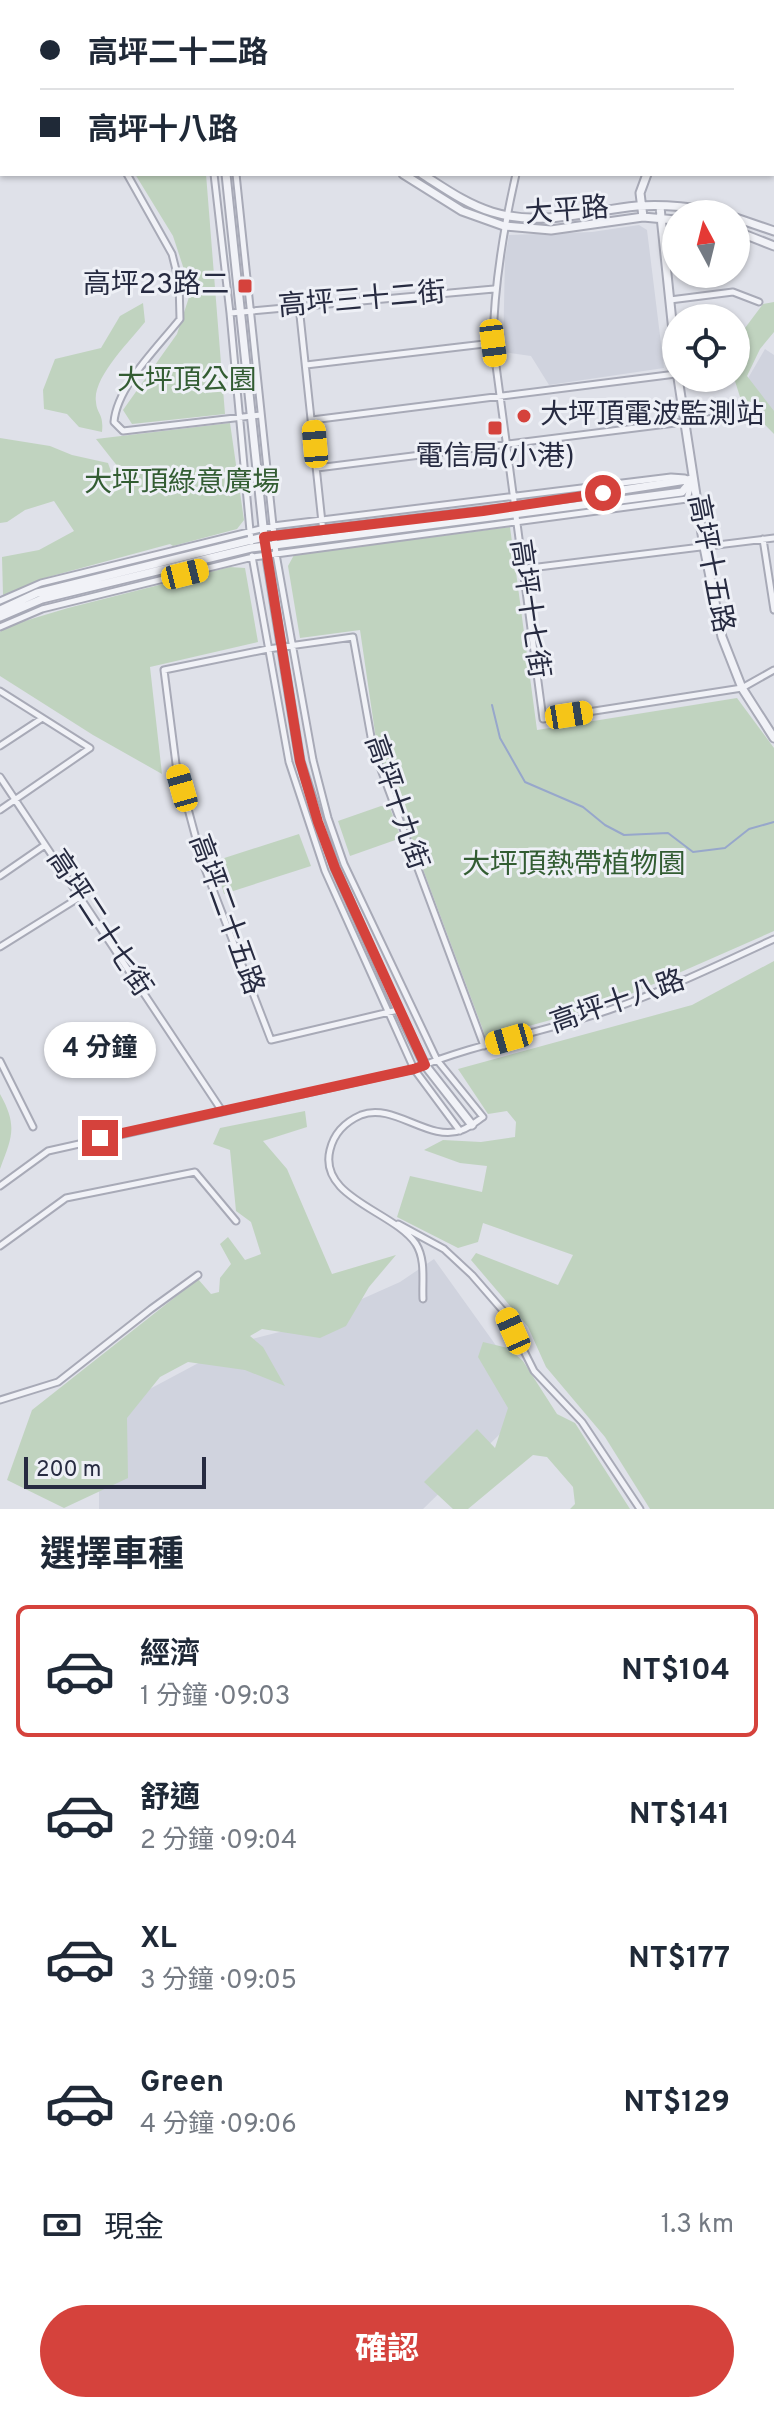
<!DOCTYPE html>
<html lang="zh-TW">
<head>
<meta charset="utf-8">
<style>
  :root { --surface:#fff; --page:#f2f2f3; --text:#1f2937; --muted:#747a83; --line:#e0e1e3; --accent:#d5423c }
  body { margin:0; font-family:Overpass,"Noto Sans TC",sans-serif; background:var(--page); color:var(--text); height:100vh; display:flex; flex-direction:column; font-size:30px; white-space:nowrap }
  * { box-sizing:border-box; margin:0 }
  p { font-size:26px; color:var(--muted) }
  .icon { flex:none; width:44px; height:44px; fill:none; stroke:currentColor; stroke-width:2; stroke-linecap:round; stroke-linejoin:round }
  .map { position:relative; height:1509px; overflow:hidden }
  .side { display:flex; flex-direction:column; background:var(--surface); flex:1 }
  .side>* { flex:none }
  .top-card { position:absolute; left:0px; top:0px; width:774px; height:176px; box-shadow:0 2px 6px #0004; display:grid; align-content:center; height:176px; padding:0 40px; background:var(--surface) }
  .needle { width:52px; rotate:353deg }
  .buttons { position:absolute; left:662px; top:200px; display:grid; gap:16px }
  .buttons a { display:grid; place-items:center; width:88px; height:88px; border-radius:50%; background:var(--surface); box-shadow:0 2px 6px #0004; font-size:40px }
  .scale { position:absolute; left:24px; bottom:20px; width:182px; box-sizing:border-box; padding-left:8px; border:4px solid #272b41; border-top:0; font-size:22px; line-height:28px; white-space:nowrap; color:#272b41; -webkit-text-stroke:6px #eef0f6; paint-order:stroke }
  .end { position:absolute; width:36px; height:36px; margin:-18px; border:10px solid #d5423c; background:#fff; box-shadow:0 0 0 4px #fff }
  .from { border-radius:50% }
  .bubble { position:absolute; height:56px; border-radius:28px; background:var(--surface); box-shadow:0 2px 6px #0004; font-size:26px; font-weight:700; line-height:56px; text-align:center }
  .car { position:absolute; width:24px; height:48px; margin:-24px -12px; border-radius:10px; box-shadow:0 0 6px 2px #0007; background:linear-gradient(#f5c518 24%,#345 0 40%,#f5c518 0 76%,#345 0 86%,#f5c518 0) }
  .top-card b { display:flex; align-items:center; gap:28px; height:76px; font-size:30px }
  .top-card b+b { border-top:2px solid var(--line) }
  .top-card i { width:20px; height:20px; background:var(--text) }
  ul { padding:0; list-style:none }
  li { display:flex; align-items:center; gap:24px; height:132px; margin:0 16px 12px; padding:0 24px; border:4px solid transparent; border-radius:12px }
  li div { flex:1 }
  li b { display:block; font-size:30px }
  li em { font-style:normal; font-weight:700 }
  li.current { border-color:var(--accent) }
  li>.icon { width:72px; height:72px; stroke-width:1.5 }
  h2 { padding:0 40px; font-size:36px; line-height:96px }
  .pay { display:flex; align-items:center; gap:20px; height:88px; padding:0 40px; font-size:30px }
  .pay p { margin-inline-start:auto }
  .cta { display:flex; gap:16px; margin-top:auto; padding:16px 40px }
  .cta a { flex:1; height:92px; border-radius:48px; background:var(--accent); color:#fff; font-size:32px; font-weight:700; line-height:92px; text-align:center }
  .map>svg:first-child { display:block }
</style>
</head>
<body>
<div class="map">
<svg width="774" height="1509" viewBox="0 0 774 1509">
  <rect width="100%" height="100%" fill="#dfe1e9"/>
  <path fill="#d0d3de" d="M639,225L647,230L664,368L549,385L531,356L503,352L505,258L509,235L592,232Z
    M765,349L774,355V415L747,380Z
    M434,1259L535,1400L423,1509H99V1416L236,1343L299,1327L400,1282Z"/>
  <path fill="#c0d3bf" d="M135,174H206L225,414L132,424L123,410L177,334L191,291L173,236Z
    M774,302V332L760,349L747,376L774,411V434L741,400L734,378L742,332L763,304Z
    M143,303L145,322C130,341 92,378 96,402C97,415 104,413 102,432L79,427L67,414L44,409L43,390L55,359L101,348L120,316Z
    M230,423L244,520L237,529L173,546L170,544L48,577L3,595L2,557L39,550L74,531L54,501L25,510L7,522L0,523V438L50,446L72,455L108,463L114,480L122,472L96,439Z
    M510,527L537,730L737,698L774,748V931L608,1004L486,1038L377,746L360,630L300,638L288,566L294,555Z
    M230,567L245,568L258,642L150,667L162,774L93,735L0,676V632L8,626L68,608Z
    M381,806L390,808L401,838L350,856L338,821Z
    M299,834L311,866L224,894L215,861Z
    M774,961V1509H650L605,1437L546,1367L528,1327L471,1260L476,1253L558,1285L573,1255L483,1223L478,1242L458,1248L397,1217L410,1176L482,1192L487,1166L460,1163L424,1150L443,1140L481,1142L515,1137L516,1122L507,1111L488,1114L458,1069L692,1005Z
    M0,1094C18,1126 12,1137 0,1169Z
    M305,1111L307,1127L263,1141L287,1169L332,1274L396,1255L369,1287L346,1326L320,1338L262,1329L250,1336L263,1347L285,1386L245,1370L188,1362L160,1377L127,1418L128,1478L64,1508L7,1480L32,1410L198,1279L211,1294L219,1292L220,1278L231,1264L220,1244L228,1237L245,1260L261,1254L251,1222L236,1211L230,1150L213,1144L220,1128Z
    M483,1342L508,1348L523,1361L557,1414L575,1423L630,1509H570L575,1504L573,1487L547,1457L533,1455L468,1509H453L424,1482L477,1429L495,1448L508,1408L478,1357Z"/>
  <g fill="none" stroke-linecap="round" stroke-linejoin="round">
    <path stroke="#97a7cb" stroke-width="2" d="M492,705L500,738L525,782L583,807L605,825L624,835L668,833L693,852L725,848L749,829L774,822"/>
    <defs>
      <path id="minor" d="M365,0L366,2
        M460,0L461,2
        M0,35L2,37
        M127,174L172,254L179,282L180,319C158,347 117,386 114,422L123,431L261,415
        M214,174L230,313L251,542
        M236,174L276,554L313,760L328,818L344,864L437,1060L483,1117C477,1121 470,1127 462,1130C429,1143 394,1102 361,1115C345,1122 334,1133 330,1150C318,1198 394,1211 416,1244C426,1260 422,1281 423,1299
        M516,174C503,231 494,285 493,343L543,719L742,688L774,670
        M670,300L733,292L759,302
        M299,306L323,532
        M230,313L494,289
        M306,365L493,343
        M312,420L676,374
        M317,468L747,414
        M763,539L774,610
        M252,556L289,762L325,871L414,1069L460,1131
        M522,569L774,538
        M0,601L41,583L273,526L671,477L685,478
        M0,627L42,609L253,557L687,499L692,481
        M0,691L90,748L0,810
        M0,746L41,719
        M0,777L222,1111
        M0,876L45,845
        M0,947L80,897
        M398,1010L271,1040L202,861L176,764L164,670L268,649L353,637L373,748L484,1046
        M0,1061L33,1127
        M0,1186L48,1151L414,1069C477,1043 545,1032 609,1010C666,990 720,964 774,939
        M398,1224L444,1249L472,1275L505,1313L534,1371L582,1422L640,1509
        M0,1246L66,1198L195,1172L236,1221
        M0,1400L58,1382L151,1309L198,1275"/>
      <path id="tertiary" d="M71,0L82,2
        M127,0L133,2
        M625,0V2
        M226,174L265,546L300,761L335,868L398,1010L425,1065L472,1125
        M403,174L462,211L504,226L551,230L643,217L676,220
        M422,174C444,188 466,204 492,212C541,227 588,211 637,206C664,204 697,207 722,214
        M660,207L676,360
        M643,217L640,193L647,174
        M736,218L774,231
        M736,231L774,246
        M678,378L704,547L722,637L742,688L774,738
        M0,610L37,593L264,537L514,507L693,479
        M0,617L42,599L251,548L682,492L693,479"/>
    </defs>
    <use href="#minor" stroke="#a8aab7" stroke-width="9"/>
    <use href="#tertiary" stroke="#a8aab7" stroke-width="11"/>
    <use href="#minor" stroke="#f1f2f7" stroke-width="5"/>
    <use href="#tertiary" stroke="#f1f2f7" stroke-width="7"/>
  </g>
  <g fill="none" stroke-linecap="round" stroke-linejoin="round">
    <path stroke="#d5423c" stroke-width="10" d="M100,1138L414,1069L425,1065L335,868L318,822L300,761L264,537L483,511L603,493"/>
  </g>
  <g fill="#d5423c" stroke="#eef0f6" stroke-width="3">
    <rect x="237" y="278" width="16" height="16" rx="4"/>
    <circle cx="524" cy="416" r="8"/>
    <rect x="487" y="420" width="16" height="16" rx="4"/>
  </g>
  <g text-anchor="middle" dominant-baseline="central" stroke-width="6" stroke-linejoin="round" paint-order="stroke">
    <g font-size="28" fill="#272b41" stroke="#eef0f6">
      <text transform="translate(567 212) rotate(-4)">大平路</text>
      <text transform="translate(362 301) rotate(-5)">高坪三十二街</text>
      <text transform="translate(709 564) rotate(79)">高坪十五路</text>
      <text transform="translate(528 609) rotate(82)">高坪十七街</text>
      <text transform="translate(395 803) rotate(71)">高坪十九街</text>
      <text transform="translate(225 915) rotate(70)">高坪二十五路</text>
      <text transform="translate(98 924) rotate(57)">高坪二十七街</text>
      <text transform="translate(618 1003) rotate(-19)">高坪十八路</text>
    </g>
    <g font-size="28" fill="#272b41" stroke="#eef0f6" text-anchor="end">
      <text x="229" y="286">高坪23路二</text>
      <text x="540" y="416" text-anchor="start">大坪頂電波監測站</text>
      <text x="495" y="458" text-anchor="middle">電信局(小港)</text>
    </g>
    <g font-size="28" fill="#335d33" stroke="#eef0f6">
      <text x="187" y="382">大坪頂公園</text>
      <text x="182" y="484">大坪頂綠意廣場</text>
      <text x="574" y="866">大坪頂熱帶植物園</text>
    </g>
  </g>
</svg>
<div class="buttons">
<a><svg class="needle" viewBox="-14 -14 28 28"><path d="M0-13l5 13h-10z" fill="#e53935"/><path d="M0 13l5-13h-10z" fill="#747a83"/></svg></a>
<a><svg class="icon" aria-label="locate" viewBox="0 0 24 24"><circle cx="12" cy="12" r="6"/><path d="M12 2v4M12 18v4M2 12h4M18 12h4"/></svg></a>
</div>
<div class="scale">200 m</div>
<i class="end from" style="left:603px;top:493px"></i>
<i class="end" style="left:100px;top:1138px"></i>
<div class="bubble" style="left:44px;top:1022px;width:112px">4 分鐘</div>
<i class="car" style="left:493px;top:343px;rotate:173deg"></i>
<i class="car" style="left:315px;top:444px;rotate:355deg"></i>
<i class="car" style="left:185px;top:574px;rotate:76deg"></i>
<i class="car" style="left:569px;top:715px;rotate:81deg"></i>
<i class="car" style="left:182px;top:788px;rotate:344deg"></i>
<i class="car" style="left:509px;top:1039px;rotate:254deg"></i>
<i class="car" style="left:513px;top:1331px;rotate:336deg"></i>
<div class="top-card">
<b><i class="from"></i>高坪二十二路</b>
<b><i></i>高坪十八路</b>
</div>
</div>
<section class="side">
<h2>選擇車種</h2>
<ul>
<li class="current"><svg class="icon" aria-label="car" viewBox="0 0 24 24"><path d="M5 17H2v-5l4-1 3-4h7l3 4 3 1v5h-3M9 17h6M6 11h13"/><circle cx="7" cy="17" r="2"/><circle cx="17" cy="17" r="2"/></svg><div><b>經濟</b><p>1 分鐘 · 09:03</p></div><em>NT$104</em></li>
<li><svg class="icon" aria-label="car" viewBox="0 0 24 24"><path d="M5 17H2v-5l4-1 3-4h7l3 4 3 1v5h-3M9 17h6M6 11h13"/><circle cx="7" cy="17" r="2"/><circle cx="17" cy="17" r="2"/></svg><div><b>舒適</b><p>2 分鐘 · 09:04</p></div><em>NT$141</em></li>
<li><svg class="icon" aria-label="car" viewBox="0 0 24 24"><path d="M5 17H2v-5l4-1 3-4h7l3 4 3 1v5h-3M9 17h6M6 11h13"/><circle cx="7" cy="17" r="2"/><circle cx="17" cy="17" r="2"/></svg><div><b>XL</b><p>3 分鐘 · 09:05</p></div><em>NT$177</em></li>
<li><svg class="icon" aria-label="car" viewBox="0 0 24 24"><path d="M5 17H2v-5l4-1 3-4h7l3 4 3 1v5h-3M9 17h6M6 11h13"/><circle cx="7" cy="17" r="2"/><circle cx="17" cy="17" r="2"/></svg><div><b>Green</b><p>4 分鐘 · 09:06</p></div><em>NT$129</em></li>
</ul>
<div class="pay"><svg class="icon" aria-label="cash" viewBox="0 0 24 24"><path d="M3 7h18v10H3z"/><circle cx="12" cy="12" r="2"/></svg>現金<p>1.3 km</p></div>
<div class="cta"><a>確認</a></div>
</section>
</body>
</html>
